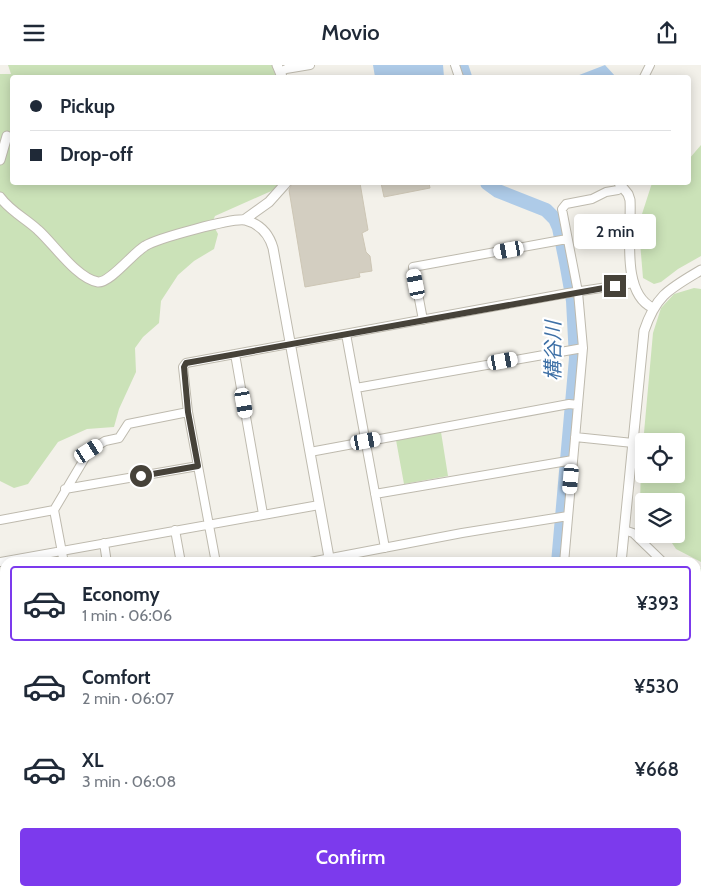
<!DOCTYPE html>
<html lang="en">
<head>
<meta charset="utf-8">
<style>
  :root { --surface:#fff; --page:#f2f2f3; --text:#1f2937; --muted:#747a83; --line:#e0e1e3; --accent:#7c3aed }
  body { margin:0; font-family:Cabin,"Noto Sans JP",sans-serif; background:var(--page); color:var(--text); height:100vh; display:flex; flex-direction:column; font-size:19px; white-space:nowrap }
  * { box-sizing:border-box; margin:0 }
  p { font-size:16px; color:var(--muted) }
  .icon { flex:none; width:28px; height:28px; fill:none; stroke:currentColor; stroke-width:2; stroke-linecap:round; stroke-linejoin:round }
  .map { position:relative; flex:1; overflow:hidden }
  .sheet { position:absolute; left:0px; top:492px; width:701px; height:339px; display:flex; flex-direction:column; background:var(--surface); border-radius:15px 15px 0 0; box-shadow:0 2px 12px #0003 }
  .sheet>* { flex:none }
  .guide { position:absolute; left:10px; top:10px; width:681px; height:110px; border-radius:5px; box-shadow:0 2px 12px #0003; display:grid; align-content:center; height:110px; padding:0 20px; background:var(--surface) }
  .fabs { position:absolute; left:635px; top:368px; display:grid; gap:10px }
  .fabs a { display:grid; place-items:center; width:50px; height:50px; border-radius:5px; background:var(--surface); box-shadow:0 2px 12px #0003; font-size:25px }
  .end { position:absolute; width:22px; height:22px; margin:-11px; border:6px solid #464239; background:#fff; box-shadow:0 0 0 2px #fff }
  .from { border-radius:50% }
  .bubble { position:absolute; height:35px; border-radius:5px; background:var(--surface); box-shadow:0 2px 12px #0003; font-size:16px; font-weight:600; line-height:35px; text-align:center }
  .car { position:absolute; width:15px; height:30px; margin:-15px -8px; border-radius:6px; box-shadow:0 0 4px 1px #0007; background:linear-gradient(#fff 24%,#345 0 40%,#fff 0 76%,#345 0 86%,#fff 0) }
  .guide b { display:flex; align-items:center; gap:18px; height:48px; font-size:19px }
  .guide b+b { border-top:1px solid var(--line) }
  .guide i { width:12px; height:12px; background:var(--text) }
  ul { padding:9px 0 0; list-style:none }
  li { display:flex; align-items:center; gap:15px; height:75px; margin:0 10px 8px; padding:0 10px; border:2px solid transparent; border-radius:5px }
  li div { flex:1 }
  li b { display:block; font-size:19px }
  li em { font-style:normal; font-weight:600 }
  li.on { border-color:var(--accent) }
  li>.icon { width:45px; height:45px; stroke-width:1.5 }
  .primary-button { display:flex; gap:10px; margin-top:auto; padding:10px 20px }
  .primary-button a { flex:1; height:58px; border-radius:5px; background:var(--accent); color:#fff; font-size:20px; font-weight:600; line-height:58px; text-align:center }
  header { display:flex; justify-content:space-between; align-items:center; height:65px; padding:0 20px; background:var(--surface); font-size:22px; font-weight:600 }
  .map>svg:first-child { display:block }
</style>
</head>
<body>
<header><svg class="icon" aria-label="menu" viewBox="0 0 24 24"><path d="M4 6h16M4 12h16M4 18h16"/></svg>Movio<svg class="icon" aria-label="share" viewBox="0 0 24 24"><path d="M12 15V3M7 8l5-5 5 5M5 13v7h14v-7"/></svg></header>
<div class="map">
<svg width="701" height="831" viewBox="0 0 701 831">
  <rect width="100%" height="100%" fill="#f3f1ea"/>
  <path fill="#cbe2b8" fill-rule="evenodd" d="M8,0H272L276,12H12V118H282L278,123L215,151L212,158L218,169L214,184L194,196L178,210L161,236L159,258L143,272L135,283L136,307L119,344L114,362L87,364L58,377L28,419L14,423L0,416V9H11Z
    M701,80V191L678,204L661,217L654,219L643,213L640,177L642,149L652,118H689V94Z
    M694,223L701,224V497L676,484L666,469H676V436H644V452L641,449L640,439L641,401L653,268L661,243L674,229ZM676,376V409H644V376Z
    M441,367L448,411L404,419L396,375Z
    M701,503V543L696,540V504Z
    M696,599L701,602V793L696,796Z"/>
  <path fill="#aecbe8" d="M373,0H443L444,12H375Z
    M605,0L616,12H574Z"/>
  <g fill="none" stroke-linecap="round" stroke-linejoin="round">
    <path stroke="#aecbe8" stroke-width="14" d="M461,0L465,12
      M487,118L498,126L546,145L555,154L559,163L566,197L573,236L576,293L558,498
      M395,831L398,826"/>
  </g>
  <path fill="#d3cec1" stroke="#cdc6b5" d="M302,118H360L368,165L362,168L366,187L370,191L372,206L359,208L360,212L305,222L289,125L292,119Z
    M381,118H429L430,123L384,132Z"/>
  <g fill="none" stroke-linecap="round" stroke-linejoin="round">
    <defs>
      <path id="minor" d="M455,0L459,12
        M280,7L286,4L310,0
        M644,12L650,0
        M423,255L413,202L567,174
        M346,269L385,483
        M235,289L263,449
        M356,323L583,283
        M575,372L633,378
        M310,387L569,339L578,340
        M65,424L198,401
        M375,429L573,395
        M0,455L54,445
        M175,465L181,498
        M624,465L633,468L664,498
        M104,478L107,498
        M0,497L319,440
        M64,498L54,445L89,386L105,376L119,373L128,359L188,347
        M216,498L188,347L183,302L186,298L568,228L634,218
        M305,498L462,468L568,451
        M564,498L583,283L578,227L562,144L566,139L592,134L606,127L618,125L622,120
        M0,552L5,551
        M696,560L701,562
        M0,674H5
        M0,738L5,737
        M57,826L58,831
        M110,826V831
        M165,826L166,831
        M240,826L242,831
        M299,826V831
        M358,826L359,831
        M445,826L446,831
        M387,831L390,826"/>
      <path id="tertiary" d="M277,0L282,12
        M0,95L7,71
        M619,118L628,129L630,135C632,164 620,228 653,243
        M0,132C10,146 25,153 38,165C53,178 77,214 98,217C110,218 133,188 145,181C158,173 232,153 245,155C260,159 269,169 273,183L330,498
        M244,155L269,137L286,118
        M621,498L644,266C656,230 669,224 701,205
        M0,613L5,612
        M620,826L621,831"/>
      <path id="trunk" d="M696,815L701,814
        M636,831L654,826
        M681,831L701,826"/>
    </defs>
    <use href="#minor" stroke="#bebaae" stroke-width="10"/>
    <use href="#tertiary" stroke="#bebaae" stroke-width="11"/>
    <use href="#trunk" stroke="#cba94c" stroke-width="15"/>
    <use href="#minor" stroke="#fff" stroke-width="8"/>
    <use href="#tertiary" stroke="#fff" stroke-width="9"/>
    <use href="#trunk" stroke="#f0db90" stroke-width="12"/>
  </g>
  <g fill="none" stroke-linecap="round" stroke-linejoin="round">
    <path stroke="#464239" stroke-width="6" d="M141,411L198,401L188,347L184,302L186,298L615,221"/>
  </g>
  <g text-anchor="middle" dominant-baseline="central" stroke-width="4.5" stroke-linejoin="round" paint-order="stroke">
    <g font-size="20" font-style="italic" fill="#3e70a6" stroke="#fff">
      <text transform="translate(553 286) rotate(-90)">構谷川</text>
    </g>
  </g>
</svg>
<div class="fabs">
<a><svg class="icon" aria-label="locate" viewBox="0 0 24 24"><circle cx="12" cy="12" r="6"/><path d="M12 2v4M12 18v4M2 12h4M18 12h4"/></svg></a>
<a><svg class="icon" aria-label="layers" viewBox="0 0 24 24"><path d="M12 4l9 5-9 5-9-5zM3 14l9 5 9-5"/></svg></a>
</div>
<i class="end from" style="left:141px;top:411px"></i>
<i class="end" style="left:615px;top:221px"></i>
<div class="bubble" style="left:574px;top:149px;width:82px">2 min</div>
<i class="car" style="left:509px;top:185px;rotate:260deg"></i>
<i class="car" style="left:416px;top:219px;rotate:349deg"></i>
<i class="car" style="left:503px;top:296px;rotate:80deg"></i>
<i class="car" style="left:244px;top:338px;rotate:170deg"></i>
<i class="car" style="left:366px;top:376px;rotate:80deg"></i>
<i class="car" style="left:89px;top:386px;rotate:58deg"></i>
<i class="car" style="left:571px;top:414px;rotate:185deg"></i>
<div class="guide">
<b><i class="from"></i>Pickup</b>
<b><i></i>Drop-off</b>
</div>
<section class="sheet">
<ul>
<li class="on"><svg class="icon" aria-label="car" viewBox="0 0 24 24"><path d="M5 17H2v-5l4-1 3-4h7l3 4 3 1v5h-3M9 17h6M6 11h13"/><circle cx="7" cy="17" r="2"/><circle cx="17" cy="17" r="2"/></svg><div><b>Economy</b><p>1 min · 06:06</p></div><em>¥393</em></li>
<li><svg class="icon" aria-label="car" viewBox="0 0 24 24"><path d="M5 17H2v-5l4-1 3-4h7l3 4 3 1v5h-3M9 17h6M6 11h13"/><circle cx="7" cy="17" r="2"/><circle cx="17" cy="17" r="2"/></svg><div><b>Comfort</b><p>2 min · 06:07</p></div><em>¥530</em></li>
<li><svg class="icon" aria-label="car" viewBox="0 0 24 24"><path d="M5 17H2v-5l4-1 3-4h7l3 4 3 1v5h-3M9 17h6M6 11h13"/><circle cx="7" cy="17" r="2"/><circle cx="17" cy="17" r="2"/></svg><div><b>XL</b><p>3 min · 06:08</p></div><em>¥668</em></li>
</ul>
<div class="primary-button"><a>Confirm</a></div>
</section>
</div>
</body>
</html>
